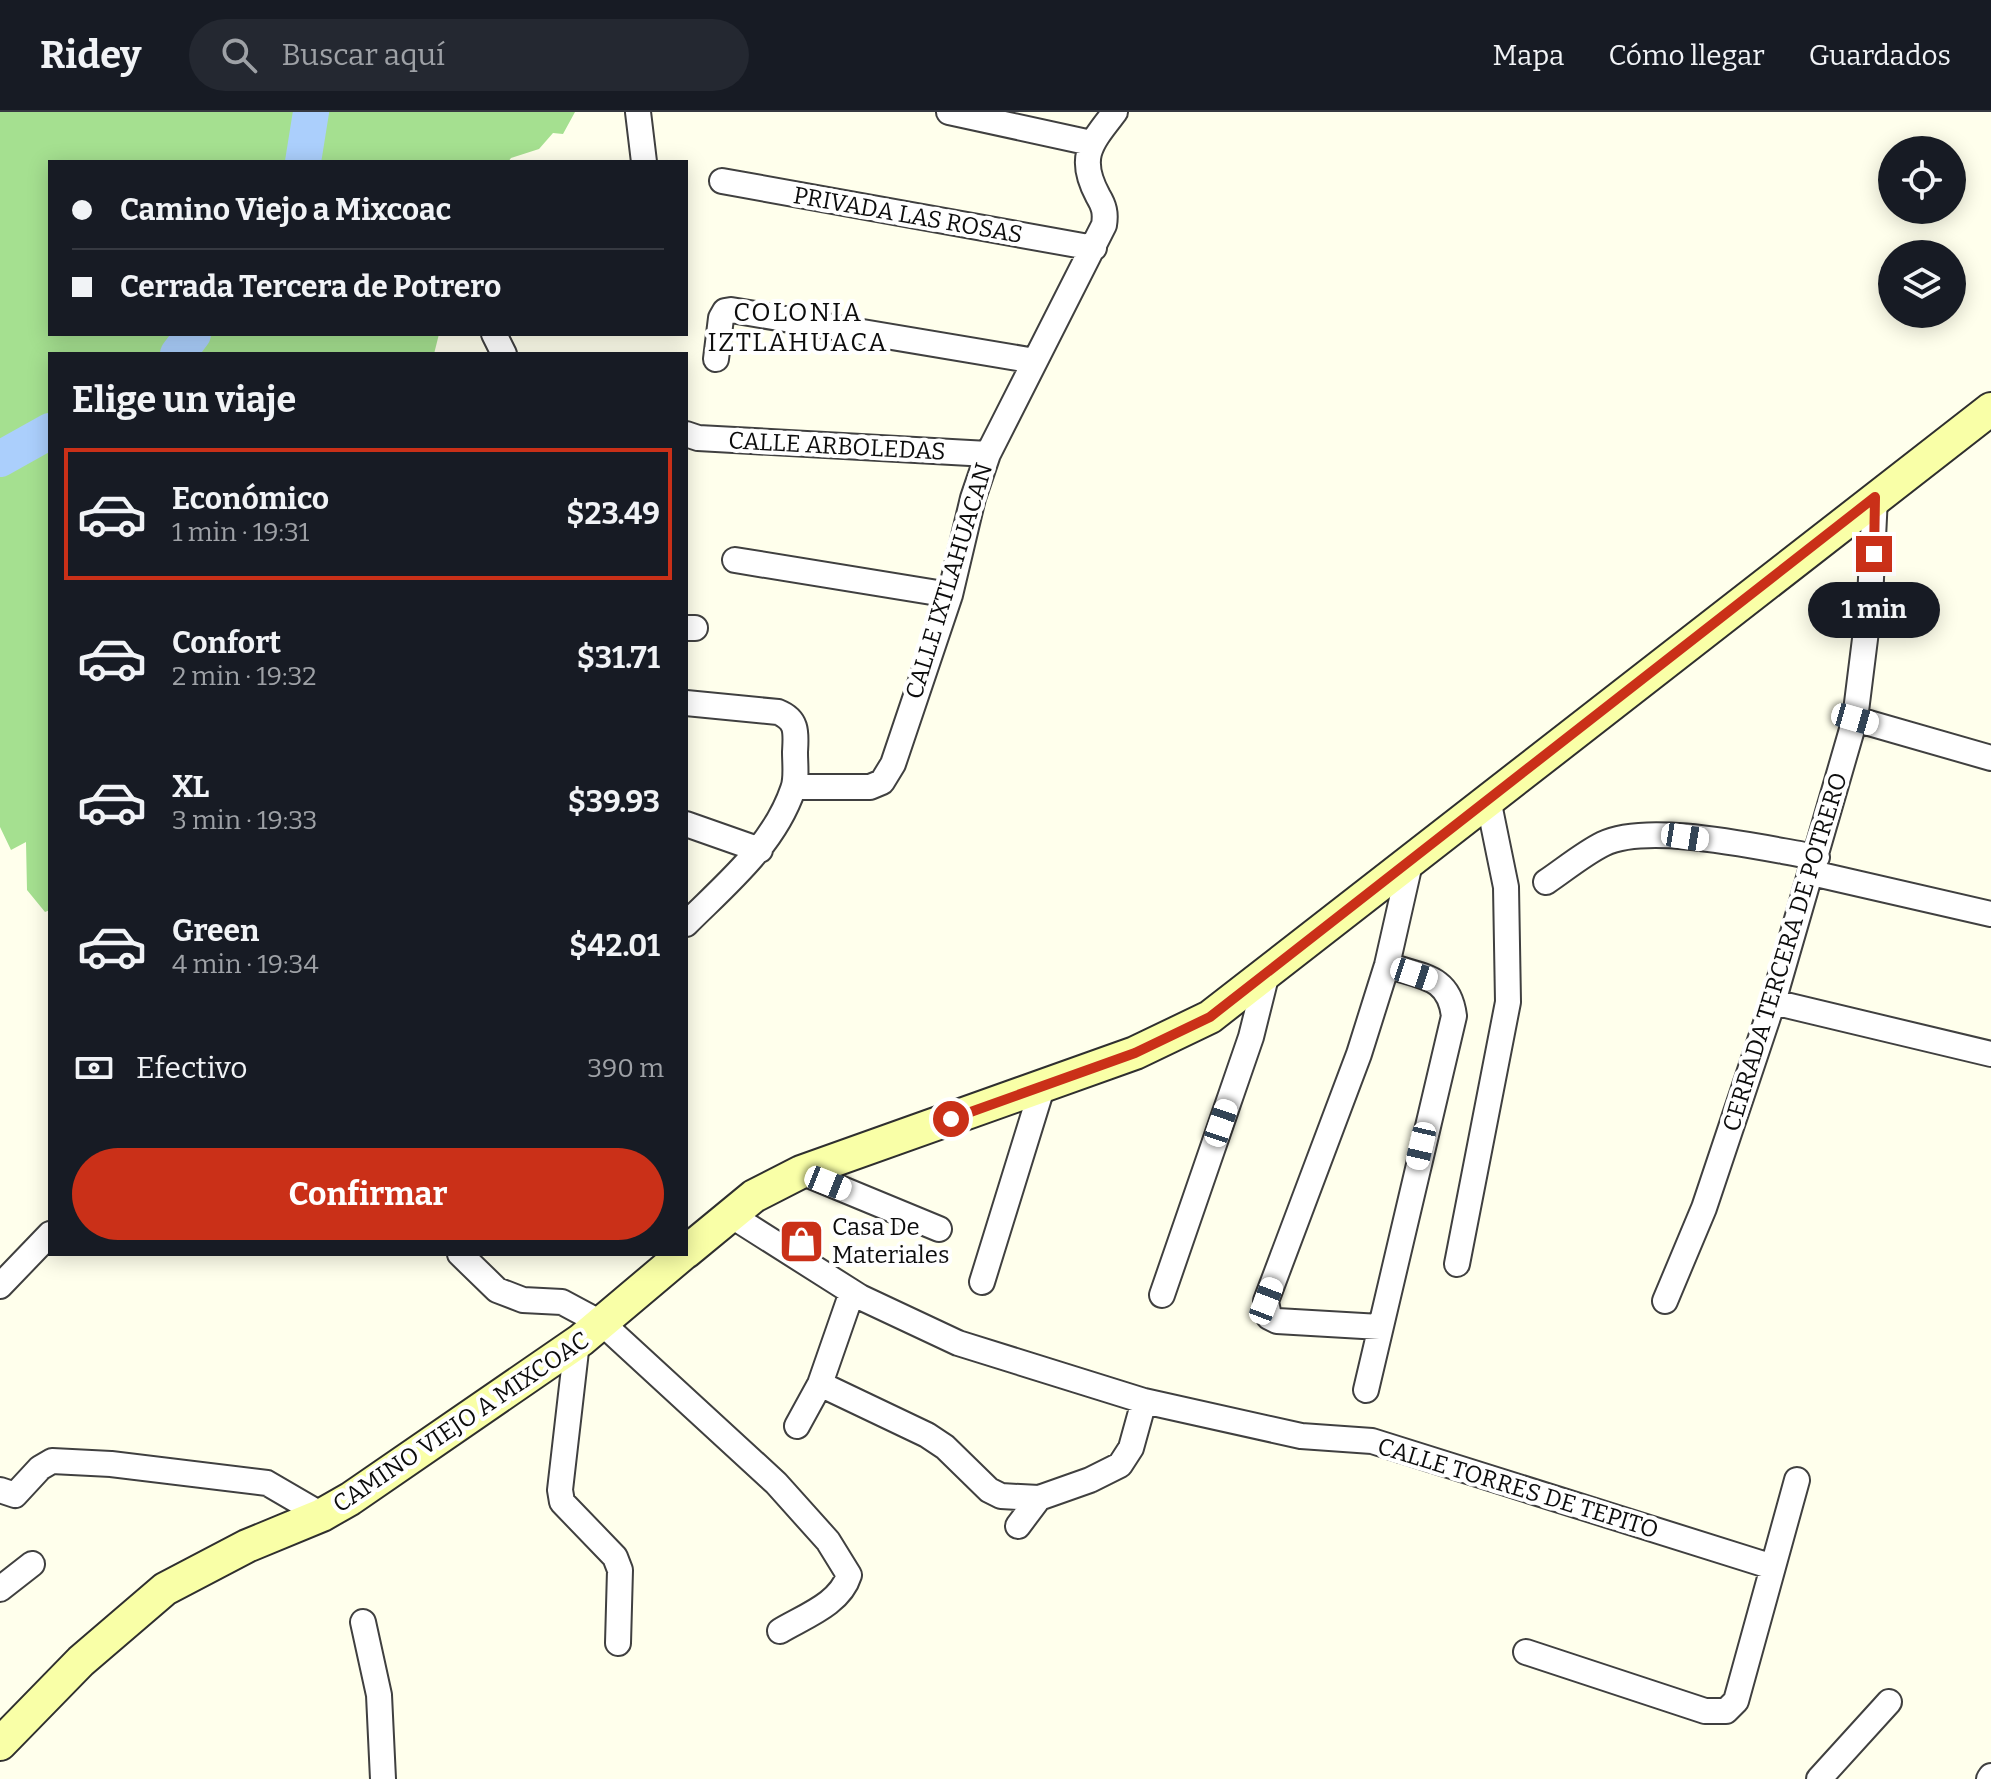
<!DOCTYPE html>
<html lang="es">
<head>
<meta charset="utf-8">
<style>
  :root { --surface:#171b24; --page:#242831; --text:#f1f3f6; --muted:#9ea1a6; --line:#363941; --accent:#ca3018 }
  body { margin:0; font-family:Bitter,serif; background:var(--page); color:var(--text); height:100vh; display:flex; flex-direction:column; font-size:30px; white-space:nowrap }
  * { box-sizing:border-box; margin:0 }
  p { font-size:26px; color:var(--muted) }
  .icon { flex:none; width:44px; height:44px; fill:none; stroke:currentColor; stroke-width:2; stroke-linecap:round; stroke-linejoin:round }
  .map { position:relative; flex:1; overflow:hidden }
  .panel { position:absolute; left:48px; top:240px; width:640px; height:904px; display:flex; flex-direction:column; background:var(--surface); border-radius:0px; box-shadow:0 4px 20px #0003 }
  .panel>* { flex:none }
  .banner { position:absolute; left:48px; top:48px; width:640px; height:176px; border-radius:0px; box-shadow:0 4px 20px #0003; display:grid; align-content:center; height:176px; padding:0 24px; background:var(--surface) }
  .controls { position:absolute; left:1878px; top:24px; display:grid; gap:16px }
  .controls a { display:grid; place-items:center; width:88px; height:88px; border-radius:50%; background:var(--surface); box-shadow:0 4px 20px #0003; font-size:40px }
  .end { position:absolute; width:36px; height:36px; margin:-18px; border:10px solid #ca3018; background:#fff; box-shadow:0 0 0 4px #fff }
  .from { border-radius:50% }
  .bubble { position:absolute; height:56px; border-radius:28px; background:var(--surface); box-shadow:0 4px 20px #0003; font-size:26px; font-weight:700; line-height:56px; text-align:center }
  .car { position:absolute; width:24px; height:48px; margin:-24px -12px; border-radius:10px; box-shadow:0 0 6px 2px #0007; background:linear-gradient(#fff 24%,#345 0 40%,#fff 0 76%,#345 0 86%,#fff 0) }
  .banner b { display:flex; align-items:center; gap:28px; height:76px; font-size:30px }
  .banner b+b { border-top:2px solid var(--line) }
  .banner i { width:20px; height:20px; background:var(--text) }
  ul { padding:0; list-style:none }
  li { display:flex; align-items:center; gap:24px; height:132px; margin:0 16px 12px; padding:0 8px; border:4px solid transparent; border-radius:0px }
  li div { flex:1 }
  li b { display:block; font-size:30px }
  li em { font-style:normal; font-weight:700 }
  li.active { border-color:var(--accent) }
  li>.icon { width:72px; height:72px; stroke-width:1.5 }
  h2 { padding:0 24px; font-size:36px; line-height:96px }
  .pay { display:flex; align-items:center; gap:20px; height:88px; padding:0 24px; font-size:30px }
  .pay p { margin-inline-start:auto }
  .cta { display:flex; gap:16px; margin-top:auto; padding:16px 24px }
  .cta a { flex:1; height:92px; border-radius:48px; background:var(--accent); color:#fff; font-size:32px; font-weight:700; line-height:92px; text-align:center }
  header { display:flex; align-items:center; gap:48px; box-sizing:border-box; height:112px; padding:0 40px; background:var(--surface); border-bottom:2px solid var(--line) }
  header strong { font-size:38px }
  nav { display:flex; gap:44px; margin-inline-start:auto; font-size:28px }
  .search { width:560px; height:72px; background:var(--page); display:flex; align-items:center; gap:20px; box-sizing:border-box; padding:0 28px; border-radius:44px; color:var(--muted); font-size:30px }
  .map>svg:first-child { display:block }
</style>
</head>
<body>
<header>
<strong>Ridey</strong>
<div class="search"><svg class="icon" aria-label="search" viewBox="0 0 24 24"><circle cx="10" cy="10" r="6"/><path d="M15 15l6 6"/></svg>Buscar aquí</div>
<nav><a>Mapa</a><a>Cómo llegar</a><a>Guardados</a></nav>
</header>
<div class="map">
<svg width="1991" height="1667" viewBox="0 0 1991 1667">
  <rect width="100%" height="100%" fill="#ffffec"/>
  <path fill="#a5e090" d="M0,0H575L563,22L553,21L539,37L511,46L508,50H50V222H439L434,242H50V798L45,800L27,778L26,730L11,738L0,715Z"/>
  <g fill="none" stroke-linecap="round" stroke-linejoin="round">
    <path stroke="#abcffc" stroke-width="36" d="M303,50L311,0
      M178,242L193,222
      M0,347L50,319"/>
    <defs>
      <path id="street" d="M638,0L644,50
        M949,0L1091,31
        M722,69L1094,136
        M494,222L504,242
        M716,247L721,206L725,199L731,198L1035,249
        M686,322L698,326L988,342
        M735,448L950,483
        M686,516H695
        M686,591L778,600C798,608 796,621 795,640C795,652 797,667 793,677C774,733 726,772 686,812
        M1855,607L1991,646
        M794,675H870L882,670L893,652L950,483L973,386L988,342L1104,113C1106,101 1104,94 1098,84C1077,45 1091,31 1115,0
        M686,712L760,738
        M1812,761L1991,802
        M1546,770C1564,758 1583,742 1603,732C1650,709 1765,737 1817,745
        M1773,890L1991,942
        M801,1060L939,1117
        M729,1102L860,1185L958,1231L1144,1289L1301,1324L1372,1329L1773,1455
        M460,1142L497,1178L523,1188L562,1190L603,1212L776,1371L828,1429L849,1463C840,1492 805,1504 780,1519
        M1457,1152L1508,890L1506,775L1488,687
        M982,1170L1042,976
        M0,1174L50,1122
        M852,1180L820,1272L927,1323L945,1335L989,1378L1001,1384L1039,1386
        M1162,1183L1251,925L1267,861
        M1665,1189L1704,1096L1773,890L1855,607L1870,487L1875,385
        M1380,1215L1277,1209L1269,1205L1266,1189L1359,942L1387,853L1411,747
        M581,1228L576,1239L560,1378L562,1390L615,1445L620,1458L618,1531
        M1366,1278L1454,904C1449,863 1421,865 1387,853
        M797,1314L820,1272
        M0,1378L15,1383L40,1356L52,1349L111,1352L267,1371L322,1403
        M1018,1414L1039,1386L1090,1368L1120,1353L1131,1336L1144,1289
        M0,1477L32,1452
        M363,1510L379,1583L383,1667
        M1526,1540L1705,1599H1726L1736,1589L1797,1368
        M1819,1667L1889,1590
        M1989,1667L1991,1664"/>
      <path id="secondary" d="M686,1140L754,1084L801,1060L1135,941L1210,905L1991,297
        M0,1632L81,1549L165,1477L247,1434L322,1403L350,1387L581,1228L683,1142"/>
    </defs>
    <use href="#street" stroke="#404040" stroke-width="28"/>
    <use href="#secondary" stroke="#2f2f2f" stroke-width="36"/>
    <use href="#street" stroke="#fff" stroke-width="24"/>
    <use href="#secondary" stroke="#f9ffa7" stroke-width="32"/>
  </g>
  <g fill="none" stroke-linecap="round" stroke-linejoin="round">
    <path stroke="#ca3018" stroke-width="10" d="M951,1007L1135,941L1210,905L1875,385L1874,442"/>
  </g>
  <defs>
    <symbol id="shop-square" viewBox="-11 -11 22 22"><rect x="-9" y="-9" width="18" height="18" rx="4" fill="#ca3018" stroke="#fff"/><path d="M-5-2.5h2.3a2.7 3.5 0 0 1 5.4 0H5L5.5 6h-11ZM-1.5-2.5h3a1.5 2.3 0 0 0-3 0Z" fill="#fff"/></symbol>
  </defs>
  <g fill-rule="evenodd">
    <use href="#shop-square" x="776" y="1104" width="51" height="51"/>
  </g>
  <g text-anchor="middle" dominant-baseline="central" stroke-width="8" stroke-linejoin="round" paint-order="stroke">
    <g font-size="24" fill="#0d0d0d" stroke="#fff">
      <text transform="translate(908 103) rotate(10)">PRIVADA LAS ROSAS</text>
      <text transform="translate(837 334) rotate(3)">CALLE ARBOLEDAS</text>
      <text transform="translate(949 469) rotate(-73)">CALLE IXTLAHUACAN</text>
      <text transform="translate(1785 840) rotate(-73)">CERRADA TERCERA DE POTRERO</text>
      <text transform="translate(461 1310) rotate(-34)">CAMINO VIEJO A MIXCOAC</text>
      <text transform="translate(1518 1376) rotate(17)">CALLE TORRES DE TEPITO</text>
    </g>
    <g font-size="24" fill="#0d0d0d" stroke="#fff" text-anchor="start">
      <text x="832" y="1115">Casa De<tspan x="832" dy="28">Materiales</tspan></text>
    </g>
    <g font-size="26" letter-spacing="2" fill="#0d0d0d" stroke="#fff">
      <text x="798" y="200">COLONIA<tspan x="798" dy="30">IZTLAHUACA</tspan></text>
    </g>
  </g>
</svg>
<div class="controls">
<a><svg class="icon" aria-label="locate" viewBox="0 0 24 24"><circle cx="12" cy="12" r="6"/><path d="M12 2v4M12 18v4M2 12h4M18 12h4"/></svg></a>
<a><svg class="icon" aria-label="layers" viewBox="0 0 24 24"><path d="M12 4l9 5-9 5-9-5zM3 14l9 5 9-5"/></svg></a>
</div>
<i class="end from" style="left:951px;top:1007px"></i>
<i class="end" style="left:1874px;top:442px"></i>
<div class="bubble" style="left:1808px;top:470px;width:132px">1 min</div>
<i class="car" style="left:1855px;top:607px;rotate:106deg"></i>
<i class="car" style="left:1685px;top:725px;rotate:99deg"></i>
<i class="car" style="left:1414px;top:862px;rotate:108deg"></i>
<i class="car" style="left:1221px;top:1011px;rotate:19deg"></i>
<i class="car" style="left:1421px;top:1034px;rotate:193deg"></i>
<i class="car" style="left:828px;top:1071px;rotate:112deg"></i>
<i class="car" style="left:1266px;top:1189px;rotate:21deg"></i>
<div class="banner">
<b><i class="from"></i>Camino Viejo a Mixcoac</b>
<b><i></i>Cerrada Tercera de Potrero</b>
</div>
<section class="panel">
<h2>Elige un viaje</h2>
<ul>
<li class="active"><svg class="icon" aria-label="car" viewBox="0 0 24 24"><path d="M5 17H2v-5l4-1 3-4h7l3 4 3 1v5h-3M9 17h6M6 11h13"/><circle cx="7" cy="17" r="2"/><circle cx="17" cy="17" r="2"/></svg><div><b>Económico</b><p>1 min · 19:31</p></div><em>$23.49</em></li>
<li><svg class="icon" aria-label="car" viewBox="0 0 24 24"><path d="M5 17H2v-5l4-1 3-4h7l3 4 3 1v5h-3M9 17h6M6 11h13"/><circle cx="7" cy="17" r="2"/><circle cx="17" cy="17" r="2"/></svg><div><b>Confort</b><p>2 min · 19:32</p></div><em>$31.71</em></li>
<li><svg class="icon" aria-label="car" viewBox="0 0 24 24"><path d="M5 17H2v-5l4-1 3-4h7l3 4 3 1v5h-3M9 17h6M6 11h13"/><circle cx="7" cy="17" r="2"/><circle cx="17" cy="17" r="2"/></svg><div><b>XL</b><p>3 min · 19:33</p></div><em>$39.93</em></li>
<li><svg class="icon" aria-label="car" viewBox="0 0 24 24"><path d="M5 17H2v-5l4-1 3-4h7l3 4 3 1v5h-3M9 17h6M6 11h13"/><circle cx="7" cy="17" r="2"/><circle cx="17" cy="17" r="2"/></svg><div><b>Green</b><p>4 min · 19:34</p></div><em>$42.01</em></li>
</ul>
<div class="pay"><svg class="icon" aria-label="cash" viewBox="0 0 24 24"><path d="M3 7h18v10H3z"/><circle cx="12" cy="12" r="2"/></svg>Efectivo<p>390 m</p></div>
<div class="cta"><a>Confirmar</a></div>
</section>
</div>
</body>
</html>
